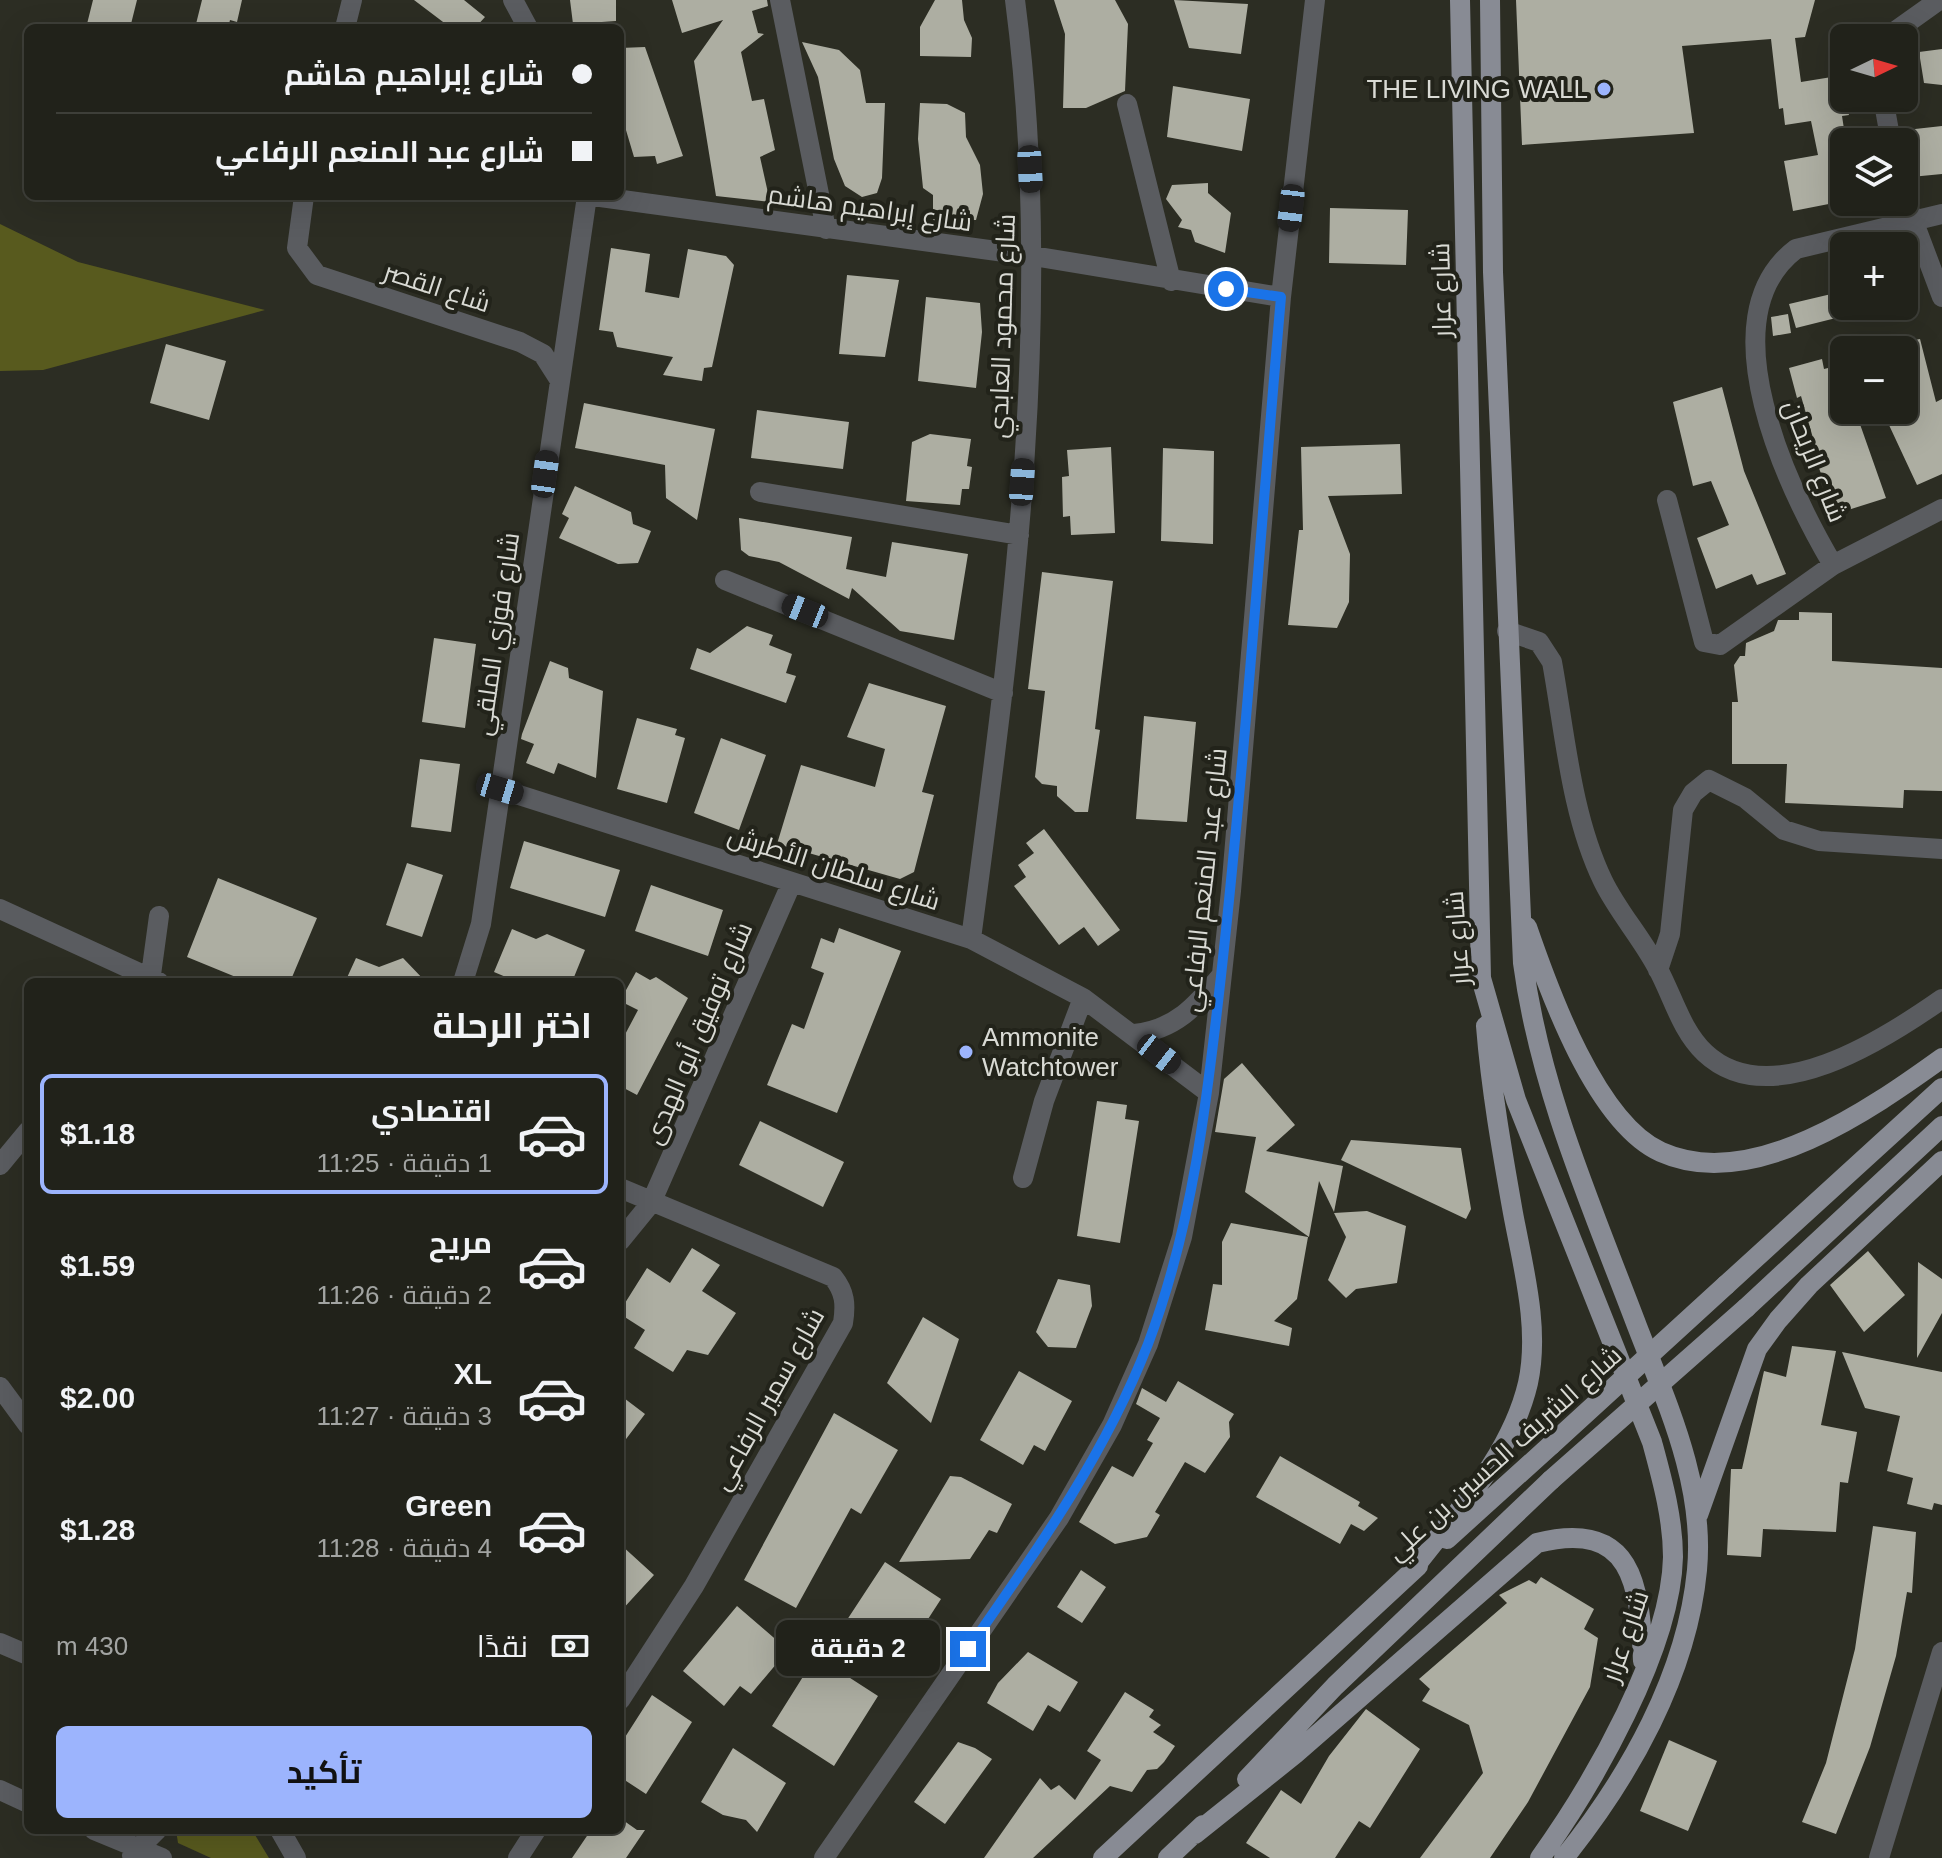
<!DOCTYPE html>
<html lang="ar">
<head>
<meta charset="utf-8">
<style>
  :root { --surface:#21221a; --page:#292a23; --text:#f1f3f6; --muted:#a2a4a2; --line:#3e3f39; --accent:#9cb4fd }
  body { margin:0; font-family:Helvetica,Cairo,sans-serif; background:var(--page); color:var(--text); direction:rtl; height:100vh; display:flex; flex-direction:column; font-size:30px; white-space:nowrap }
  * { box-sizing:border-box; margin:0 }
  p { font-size:26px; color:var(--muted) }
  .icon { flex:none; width:44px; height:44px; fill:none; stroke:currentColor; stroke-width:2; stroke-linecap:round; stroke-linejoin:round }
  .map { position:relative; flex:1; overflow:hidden; direction:ltr }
  .panel { position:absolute; left:24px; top:978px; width:600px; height:856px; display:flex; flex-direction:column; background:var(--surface); border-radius:12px; box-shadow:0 8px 32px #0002,0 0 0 2px var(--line); direction:rtl }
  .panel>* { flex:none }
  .hud { position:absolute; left:24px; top:24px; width:600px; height:176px; border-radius:12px; box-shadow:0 8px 32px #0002,0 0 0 2px var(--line); direction:rtl; display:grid; align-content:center; height:176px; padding:0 32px; background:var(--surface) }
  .needle { width:52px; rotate:85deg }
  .tools { position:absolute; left:1830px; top:24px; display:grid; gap:16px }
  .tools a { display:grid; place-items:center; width:88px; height:88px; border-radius:12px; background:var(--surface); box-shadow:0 8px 32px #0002,0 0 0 2px var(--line); font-size:40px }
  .end { position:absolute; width:36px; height:36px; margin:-18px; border:10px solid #1a73e8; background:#fff; box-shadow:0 0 0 4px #fff }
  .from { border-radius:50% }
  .bubble { position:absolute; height:56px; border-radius:12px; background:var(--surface); box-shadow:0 8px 32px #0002,0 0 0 2px var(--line); font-size:26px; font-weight:700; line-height:56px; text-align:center; direction:rtl }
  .car { position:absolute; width:24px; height:48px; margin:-24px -12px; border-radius:10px; box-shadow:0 0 6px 2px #0007; background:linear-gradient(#222 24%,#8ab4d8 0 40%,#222 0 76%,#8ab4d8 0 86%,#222 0) }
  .hud b { display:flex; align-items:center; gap:28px; height:76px; font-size:30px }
  .hud b+b { border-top:2px solid var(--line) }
  .hud i { width:20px; height:20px; background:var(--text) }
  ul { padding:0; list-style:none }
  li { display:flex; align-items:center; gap:24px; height:120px; margin:0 16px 12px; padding:0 16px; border:4px solid transparent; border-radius:12px }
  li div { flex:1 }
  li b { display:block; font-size:30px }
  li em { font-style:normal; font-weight:700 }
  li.on { border-color:var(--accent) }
  li>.icon { width:72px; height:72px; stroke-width:1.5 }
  h2 { padding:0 32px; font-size:36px; line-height:96px }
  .pay { display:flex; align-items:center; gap:20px; height:88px; padding:0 32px; font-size:30px }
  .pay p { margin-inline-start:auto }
  .action { display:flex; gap:16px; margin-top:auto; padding:16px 32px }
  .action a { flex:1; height:92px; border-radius:12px; background:var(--accent); color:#111; font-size:32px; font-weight:700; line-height:92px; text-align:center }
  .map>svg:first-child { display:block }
</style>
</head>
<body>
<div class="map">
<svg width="1942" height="1858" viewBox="0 0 1942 1858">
  <rect width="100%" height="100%" fill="#2c2d23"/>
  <path fill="#585a1e" d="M0,224L78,262L265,310L43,370L0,371Z
    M176,1830H252L269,1858H211L178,1843Z"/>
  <path fill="#adaea2" d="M93,0H137L130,28H86Z
    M202,0H242L237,22L230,20L228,28H195Z
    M414,0H464L485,17L475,28H451Z
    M570,0H616V21L573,24Z
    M672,0H767L768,6L752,11L758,33L764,34L741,52L752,101L764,99L775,150L760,157L770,202L716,196L694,61L723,20L682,33Z
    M935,0H962L964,20L972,38L971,57L920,56V27Z
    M1054,0H1115L1128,24L1125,91L1086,108H1063L1065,34Z
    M1174,0L1248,4L1241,54L1189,48Z
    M1516,0H1815L1805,37L1795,38L1801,82L1844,75V98L1849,115L1842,116L1846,142L1844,201L1793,211L1784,161L1818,155L1811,121L1785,125L1783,108L1779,109L1771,39L1682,46L1694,133L1522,145Z
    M802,42L839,50L860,70L866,103H885L882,178L877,193L862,197L845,186L834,159L818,77Z
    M645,47L683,156L657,164L655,156L634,157L620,110V48Z
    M1942,49V85L1924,83L1919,52Z
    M1173,86L1250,99L1242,151L1167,137Z
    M920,103L947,104L965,113L966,137L980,165L983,194L976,220H957L952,227L933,220V195L923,188L918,139Z
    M1942,126V174L1911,177L1906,130Z
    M1208,183V193L1231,213L1225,253L1195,242L1191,230L1178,227L1182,220L1166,199L1172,185Z
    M1330,208L1408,210L1406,265L1329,263Z
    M611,248L650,254L645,292L679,298L688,249L726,256L734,265L712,367L704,368L702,381L663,375L673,357L617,347L613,332L599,330Z
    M847,275L899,280L885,357L839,354Z
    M1844,291V316L1796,328L1789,304Z
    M926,297L980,303L982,332L976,388L918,381Z
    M1788,314L1791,333L1773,336L1771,317Z
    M1920,339L1936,402L1942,399V474L1917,485L1882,410H1904V342Z
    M166,344L226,361L209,420L150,403Z
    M1822,359L1824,369L1844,364V410H1855L1886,498L1848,510L1839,507L1828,493L1811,446L1815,445L1801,396L1797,398L1789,368Z
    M1722,387L1744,471L1786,574L1757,585L1752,574L1716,589L1697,538L1729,525L1711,481L1693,486L1673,402Z
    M584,403L715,429L697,520L666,498L665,465L575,448Z
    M757,410L849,422L843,469L751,458Z
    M930,434L971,439L967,466L972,467L969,489H962L960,505L906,501L912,442Z
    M1400,444L1402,494L1328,496L1350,554L1349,602L1337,628L1288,625L1299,530H1303L1301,447Z
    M1111,447L1115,533L1071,535L1070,516L1063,517L1062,477L1069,476L1067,450Z
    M1163,448L1214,451L1213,544L1161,541Z
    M575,486L631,512L633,524L651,531L638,563L618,564L559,538L569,518L562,514Z
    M739,518L852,537L846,569L886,577L892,542L968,554L954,640L900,631L852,588L849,599L779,562L749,556L741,550Z
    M1042,572L1113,581L1095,729L1100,730L1088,812H1075L1057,796V786L1042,784L1035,777L1045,691L1028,689Z
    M1799,612L1832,613V661L1942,668V791L1904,790L1903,808L1785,803L1787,764H1732V702H1738L1734,665L1740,656H1745L1746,643L1774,631L1778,620H1799Z
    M747,626L773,635L769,645L792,654L786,673L796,676L786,703L690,669L697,648L710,653Z
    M434,638L476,644L465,728L422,722Z
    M550,661L568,668L569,678L603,691L596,778L558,763L554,774L526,763L534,744L521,739L522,734Z
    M869,683L946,706L922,792L934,795L914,872L900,879L777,844L801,765L875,787L885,749L847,737Z
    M1144,716L1196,722L1187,822L1136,819Z
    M637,718L677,729L675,735L685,738L667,803L617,789Z
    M721,738L766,755L739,830L694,813Z
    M420,759L460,764L451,832L411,827Z
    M1044,829L1120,930L1098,946L1084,927L1059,945L1014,886L1026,877L1018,865L1034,853L1026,843Z
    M524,841L620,870L605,917L510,888Z
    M407,863L443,875L422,937L386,925Z
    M218,878L317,918L290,982H248L187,957Z
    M651,885L723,910L708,956L635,931Z
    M839,928L901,951L837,1113L767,1085L792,1024L804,1029L824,973L811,968L821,938L834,943Z
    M512,929L536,939L547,934L585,950L572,982H518L494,972Z
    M356,958L379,967L403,958L426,982H345Z
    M636,972L650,980L656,977L688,998L637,1095L620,1086V1044L638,1010L620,1001Z
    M1242,1063L1295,1125L1266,1151L1343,1166L1334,1212L1319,1181L1309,1237L1245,1192L1256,1137L1215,1132L1224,1079Z
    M1097,1101L1127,1105L1125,1119L1139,1121L1120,1243L1077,1236Z
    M760,1121L844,1162L823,1207L739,1165Z
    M1351,1140L1461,1148L1471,1209L1466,1219L1341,1160Z
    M1367,1211L1406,1226L1397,1283L1356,1289L1346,1298L1328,1280L1346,1237L1334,1213Z
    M1231,1223L1308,1237L1297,1299L1274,1321L1292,1328L1289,1346L1205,1330L1213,1284L1222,1285V1242Z
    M692,1248L720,1265L702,1291L736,1313L708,1355L687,1350L673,1372L634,1348L645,1330L620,1314V1311L647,1268L670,1283Z
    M1868,1251L1905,1295L1864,1332L1830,1285Z
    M1918,1262L1942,1279V1313L1917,1358Z
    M1058,1279L1090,1285L1092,1306L1076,1348L1048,1347L1036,1332Z
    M923,1317L959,1339L931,1423L887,1383Z
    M1792,1346L1836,1351L1821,1425L1857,1432L1848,1483L1840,1482L1836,1532L1763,1529L1761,1557L1727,1555L1731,1469H1742L1764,1371L1786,1377Z
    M1842,1352L1942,1372V1505L1934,1503L1932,1510L1907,1504L1913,1478L1887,1471L1900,1416L1865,1408Z
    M1019,1371L1072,1401L1045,1451L1034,1445L1023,1465L980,1440Z
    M1178,1381L1234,1414L1229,1422L1230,1437L1205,1473L1185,1462L1155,1512L1160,1515L1147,1537L1115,1544L1079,1522L1112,1466L1133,1477L1153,1443L1147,1440L1160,1418L1136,1404L1142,1388L1166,1402Z
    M620,1395L645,1414L620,1447Z
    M834,1413L898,1450L861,1514L851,1508L796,1608L744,1580Z
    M1280,1456L1360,1502L1358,1506L1378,1518L1364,1531L1351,1524L1340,1544L1256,1497Z
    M950,1476L961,1477L1012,1504L997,1533L989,1530L970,1559L899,1562Z
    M1873,1526L1916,1532L1912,1593L1907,1592L1896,1656L1870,1747L1836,1834L1802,1822L1826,1763L1855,1649Z
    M620,1544L654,1575L620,1612Z
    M885,1562L941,1599L897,1667L841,1629Z
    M1081,1570L1106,1587L1082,1623L1057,1607Z
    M1541,1577L1594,1609L1584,1629L1598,1638L1590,1687L1528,1802L1490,1858H1420L1483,1773L1469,1725L1422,1701L1430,1689L1419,1679L1507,1603L1499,1595L1529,1580L1536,1584Z
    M737,1606L788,1650L751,1694L740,1686L724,1706L683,1671Z
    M1028,1652L1078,1682L1060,1712L1048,1705L1033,1731L987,1703L998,1683Z
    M816,1656L878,1696L834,1766L772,1726Z
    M1125,1692L1154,1710L1149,1717L1161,1725L1153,1732L1175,1746L1164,1762L1157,1769L1147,1770L1132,1792L1110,1786L1033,1858H984L1040,1778L1051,1790L1059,1785L1075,1800L1101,1760L1087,1751Z
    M652,1695L692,1722L646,1794L620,1777V1745Z
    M1366,1709L1420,1749L1370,1828L1359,1821L1335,1858H1270L1246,1843L1281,1790L1301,1804L1329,1756Z
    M1669,1740L1717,1761L1688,1831L1640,1811Z
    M958,1742L975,1748L992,1759L945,1824L914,1802Z
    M733,1748L786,1783L757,1832L746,1820L723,1815L701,1802Z
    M620,1818L637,1830H645L626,1858H572L591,1830H620Z"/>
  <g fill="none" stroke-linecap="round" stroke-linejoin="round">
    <path stroke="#5a5c60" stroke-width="20" d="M513,0L528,28
      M780,0L826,229
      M345,28L352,0
      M1892,38L1897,30L1939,0
      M1883,98L1891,142
      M1127,104L1171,281
      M304,196L297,248L317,275L520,342L543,354L559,379
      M593,196L1033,256L1281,297
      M1904,196L1942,297
      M760,492L1019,535
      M1667,500L1704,642L1720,645L1833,565L1942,509
      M1833,565C1789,490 1705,318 1796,249L1942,214
      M725,580L1003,693
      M1507,631L1539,642L1552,662C1565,733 1571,815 1603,881C1618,912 1642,938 1658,969C1673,997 1681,1030 1705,1053C1770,1114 1885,1039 1942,999
      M500,789L971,939L1083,998L1209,1093
      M0,909L159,982
      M971,939C1012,628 1056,313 1015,0
      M1658,970L1670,934L1683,810L1693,793L1709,780L1745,798L1784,830L1819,841L1942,849
      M150,982L159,916
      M463,982L481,924L587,196
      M1134,1034C1175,1030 1196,1006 1221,976
      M0,1165L28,1131
      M1023,1178L1044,1101L1083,998
      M620,1188L833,1277C845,1292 846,1304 843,1323L694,1586L620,1700
      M620,1241L651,1203L792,882
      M0,1387L28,1425
      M0,1643L28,1655
      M0,1790L28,1803
      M94,1830L162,1858
      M280,1830L296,1858
      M132,1855L157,1830
      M518,1858L536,1830
      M824,1858L1059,1518L1112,1425L1148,1344L1182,1237L1209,1093L1231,891L1281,297L1315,0
      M1879,1858L1942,1652"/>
    <path stroke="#888b94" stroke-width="20" d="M1460,0L1481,978L1516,1100L1652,1442C1662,1479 1673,1518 1673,1557C1671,1649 1593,1784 1540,1858
      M1490,0L1493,272L1523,963C1540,1090 1592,1207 1637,1326C1667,1404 1705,1484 1697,1570C1687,1675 1629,1777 1564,1858
      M1527,927C1549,991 1596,1123 1661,1152C1752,1193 1871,1109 1942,1058
      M1726,1285L1942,1088
      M1746,1308L1942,1126
      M1698,1515L1757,1349L1778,1320L1809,1285L1942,1161
      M1447,1539L1551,1445
      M1410,1573C1454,1515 1511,1456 1528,1383C1540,1328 1523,1267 1513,1213C1502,1151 1491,1089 1486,1026
      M1247,1779L1335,1686L1551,1480
      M1195,1834L1295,1754L1537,1543C1633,1519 1640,1585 1643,1661
      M1103,1858L1418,1566
      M1168,1858L1203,1825"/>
    <path stroke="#888b94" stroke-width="20" d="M1551,1445L1726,1285
      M1551,1480L1746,1308"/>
  </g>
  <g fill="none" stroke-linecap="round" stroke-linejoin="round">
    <path stroke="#1a73e8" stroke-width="10" d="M968,1649C1036,1552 1105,1455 1148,1344C1193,1225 1207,1101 1221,976C1246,750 1261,523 1281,297L1226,289"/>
  </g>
  <g fill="#9cb4fd" stroke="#22231a" stroke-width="3">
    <circle cx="1604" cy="89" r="8"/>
    <circle cx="966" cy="1052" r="8"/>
  </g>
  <g text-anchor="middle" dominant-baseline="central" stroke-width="8" stroke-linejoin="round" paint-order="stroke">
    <g font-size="26" fill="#d9dad4" stroke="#22231a" text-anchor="end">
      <text x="1588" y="89">THE LIVING WALL</text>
      <text x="982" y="1037" text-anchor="start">Ammonite<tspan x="982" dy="30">Watchtower</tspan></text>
    </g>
    <g font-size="26" fill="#d9dad4" stroke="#22231a">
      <text transform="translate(870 208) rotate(8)">شارع إبراهيم هاشم</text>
      <text transform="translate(437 287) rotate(18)">شاع القصر</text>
      <text transform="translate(1441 290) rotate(-91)">شارع عرار</text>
      <text transform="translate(1002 326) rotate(-88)">شارع محمود العابدي</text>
      <text transform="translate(1815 461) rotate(68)">شارع الريحان</text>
      <text transform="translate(496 634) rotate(-82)">شارع فوزي الملقي</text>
      <text transform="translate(834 868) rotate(18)">شارع سلطان الأطرش</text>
      <text transform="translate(1204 880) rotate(-84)">شارع عبد المنعم الرفاعي</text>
      <text transform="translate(1457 938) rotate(-94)">شارع عرار</text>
      <text transform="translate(698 1033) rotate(-67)">شارع توفيق أبو الهدى</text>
      <text transform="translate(768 1399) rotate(-61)">شارع سمير الرفاعي</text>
      <text transform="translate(1504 1453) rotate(-42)">شارع الشريف الحسين بن علي</text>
      <text transform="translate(1625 1636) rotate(-71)">شارع عرار</text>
    </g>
  </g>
</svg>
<div class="tools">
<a><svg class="needle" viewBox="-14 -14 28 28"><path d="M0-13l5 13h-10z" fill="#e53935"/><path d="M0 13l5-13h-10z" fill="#a2a4a2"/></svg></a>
<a><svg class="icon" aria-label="layers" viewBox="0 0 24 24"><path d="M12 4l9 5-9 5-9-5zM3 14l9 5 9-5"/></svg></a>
<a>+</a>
<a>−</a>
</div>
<i class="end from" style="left:1226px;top:289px"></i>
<i class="end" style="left:968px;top:1649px"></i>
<div class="bubble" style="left:776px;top:1620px;width:164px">2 دقيقة</div>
<i class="car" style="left:1030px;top:169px;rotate:177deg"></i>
<i class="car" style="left:1291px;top:208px;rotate:187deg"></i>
<i class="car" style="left:545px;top:474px;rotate:8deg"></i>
<i class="car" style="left:1022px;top:482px;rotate:4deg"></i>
<i class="car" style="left:805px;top:611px;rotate:292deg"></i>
<i class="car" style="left:500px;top:789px;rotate:107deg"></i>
<i class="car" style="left:1159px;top:1054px;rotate:128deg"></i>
<div class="hud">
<b><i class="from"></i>شارع إبراهيم هاشم</b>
<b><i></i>شارع عبد المنعم الرفاعي</b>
</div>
<section class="panel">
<h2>اختر الرحلة</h2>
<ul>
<li class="on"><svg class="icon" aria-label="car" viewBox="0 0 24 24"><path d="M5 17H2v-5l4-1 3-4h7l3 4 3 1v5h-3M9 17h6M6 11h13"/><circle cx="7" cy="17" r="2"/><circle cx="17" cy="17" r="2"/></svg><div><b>اقتصادي</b><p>1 دقيقة · 11:25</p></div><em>$1.18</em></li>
<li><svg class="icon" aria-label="car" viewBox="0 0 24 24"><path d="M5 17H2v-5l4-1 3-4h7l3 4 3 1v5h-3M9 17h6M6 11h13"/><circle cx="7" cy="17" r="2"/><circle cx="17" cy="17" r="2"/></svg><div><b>مريح</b><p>2 دقيقة · 11:26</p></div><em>$1.59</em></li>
<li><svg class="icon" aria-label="car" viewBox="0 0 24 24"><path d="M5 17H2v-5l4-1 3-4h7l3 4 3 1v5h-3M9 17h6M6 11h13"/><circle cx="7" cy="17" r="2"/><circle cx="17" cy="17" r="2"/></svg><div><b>XL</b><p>3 دقيقة · 11:27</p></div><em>$2.00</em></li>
<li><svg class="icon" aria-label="car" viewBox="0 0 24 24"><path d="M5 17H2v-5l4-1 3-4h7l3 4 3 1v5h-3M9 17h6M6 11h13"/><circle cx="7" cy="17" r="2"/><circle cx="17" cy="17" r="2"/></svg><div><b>Green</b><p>4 دقيقة · 11:28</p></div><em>$1.28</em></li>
</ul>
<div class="pay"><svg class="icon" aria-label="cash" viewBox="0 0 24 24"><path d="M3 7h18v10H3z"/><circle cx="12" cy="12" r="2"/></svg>نقدًا<p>430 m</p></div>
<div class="action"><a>تأكيد</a></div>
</section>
</div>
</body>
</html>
